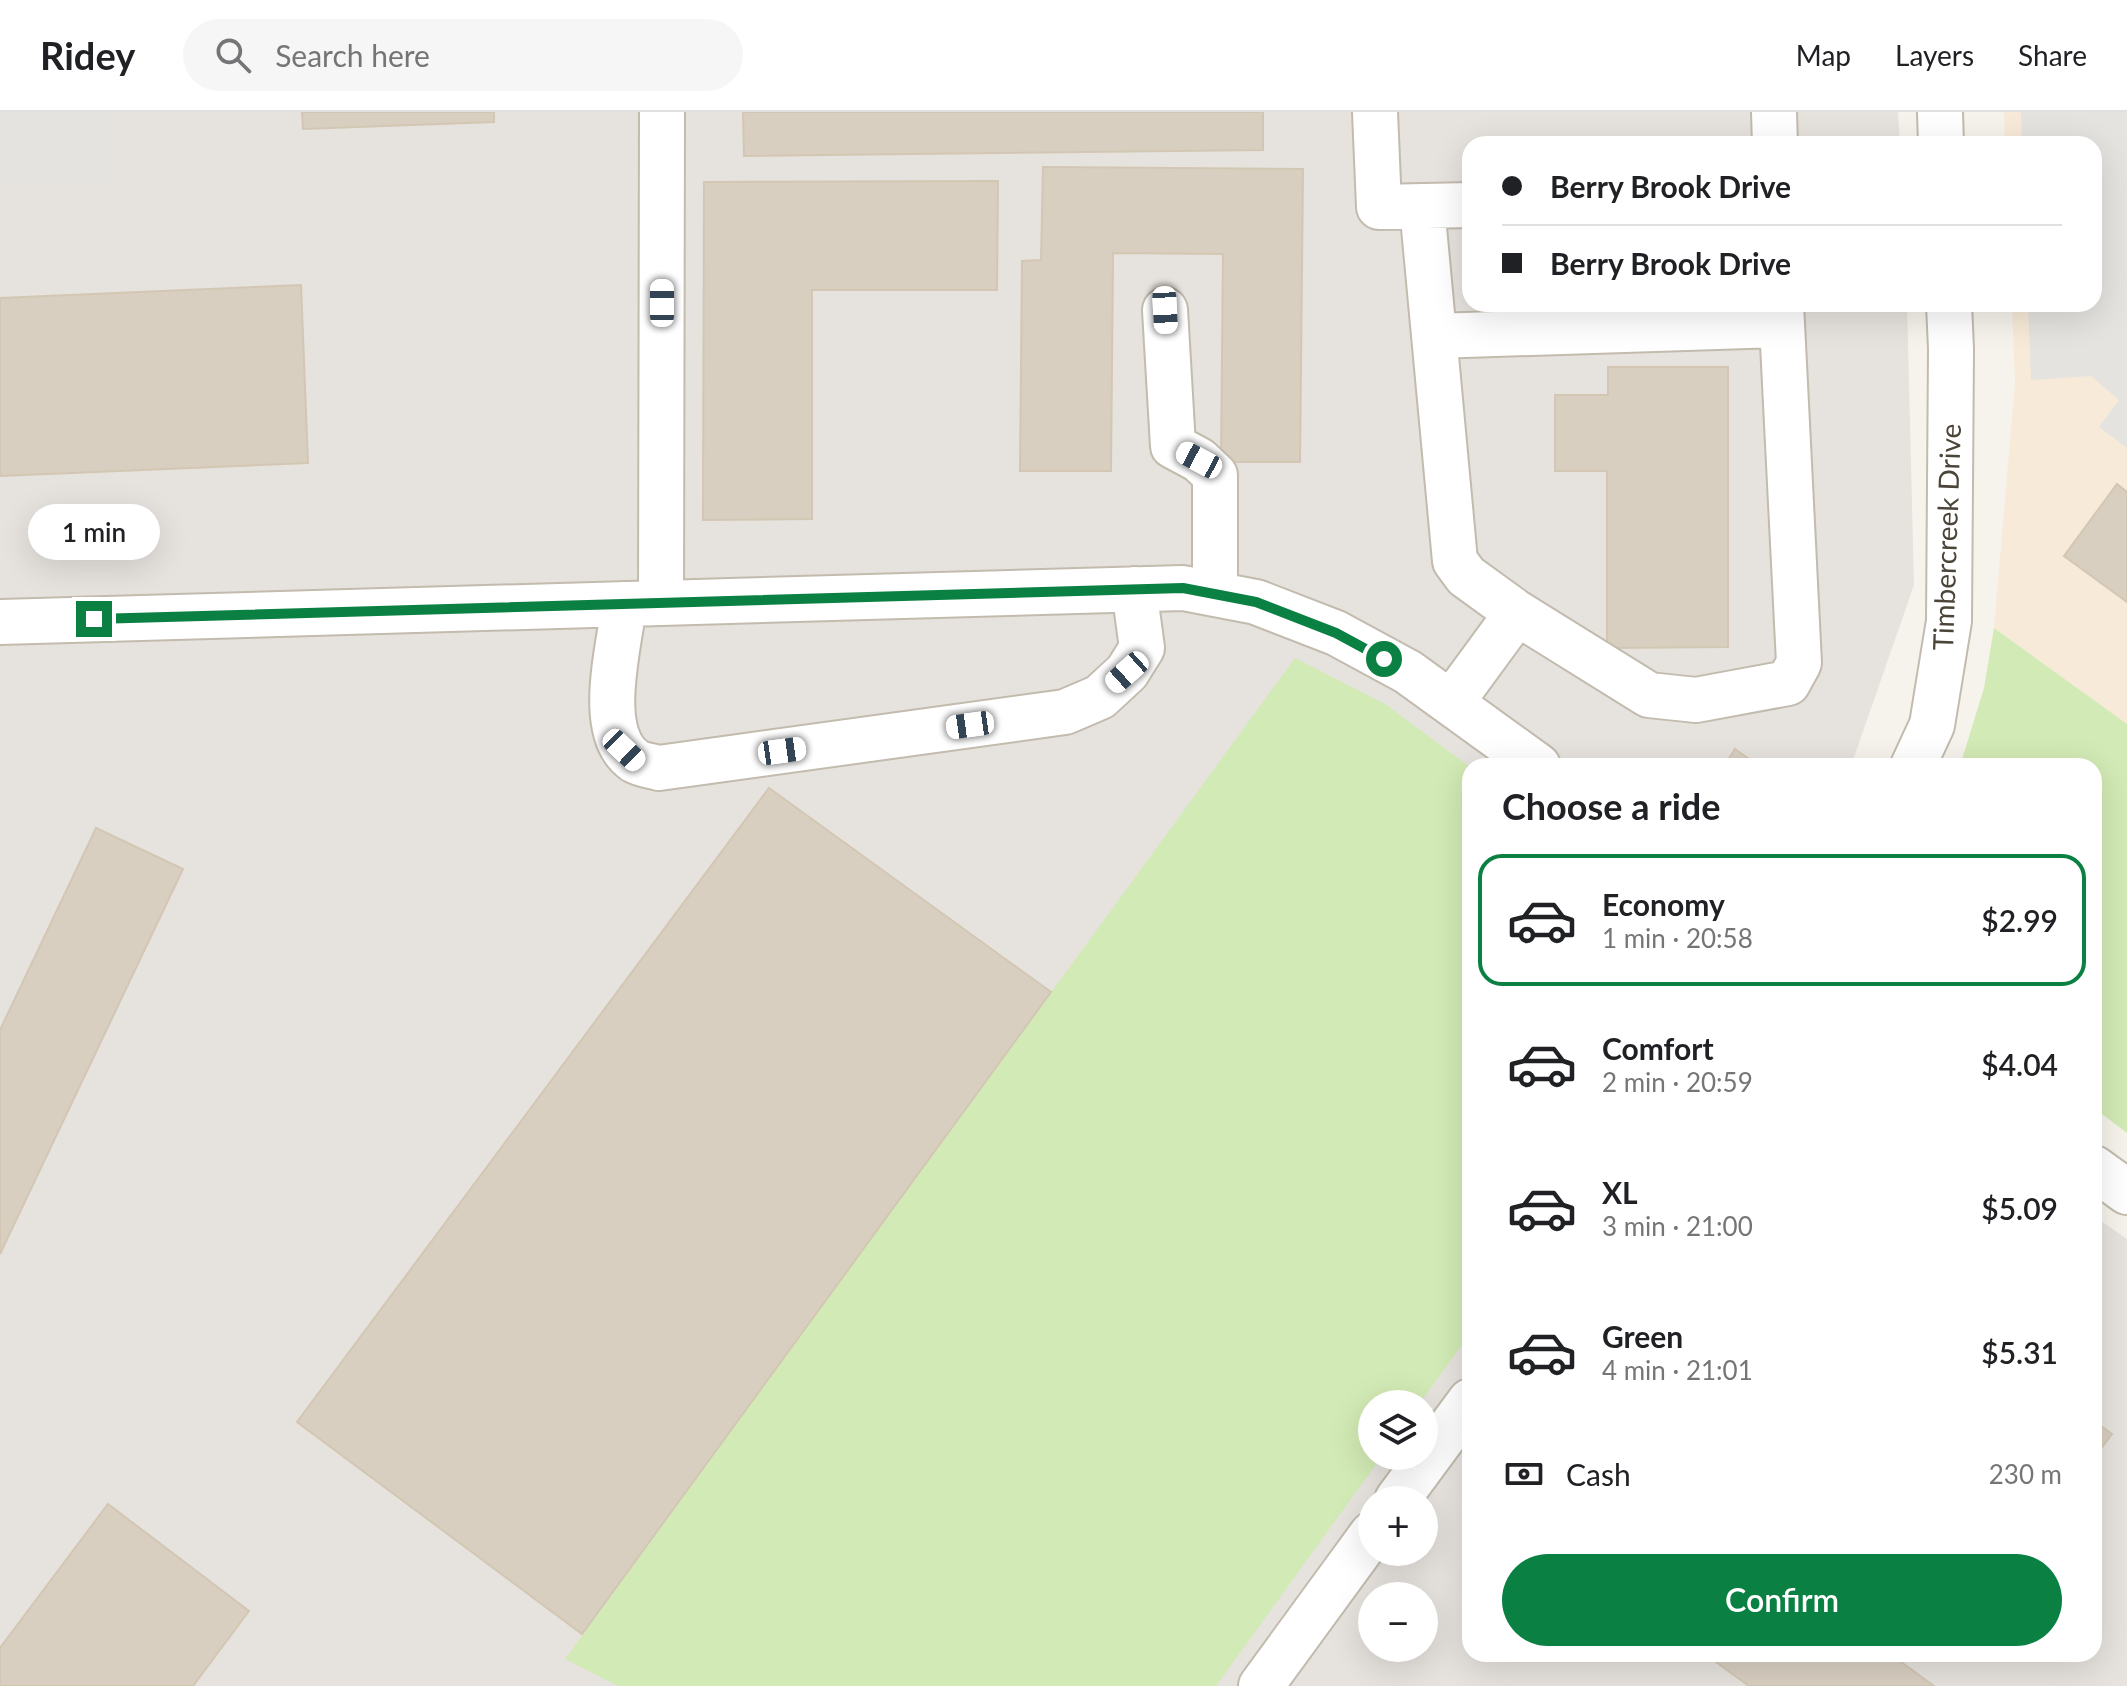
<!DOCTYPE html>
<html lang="en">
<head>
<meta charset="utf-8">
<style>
  :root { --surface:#fff; --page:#f6f6f6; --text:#202124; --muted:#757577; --line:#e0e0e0; --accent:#0b8043 }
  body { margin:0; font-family:Lato,sans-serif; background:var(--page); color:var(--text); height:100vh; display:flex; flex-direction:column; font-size:30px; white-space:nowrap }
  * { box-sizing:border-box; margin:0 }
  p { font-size:26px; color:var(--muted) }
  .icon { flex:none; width:44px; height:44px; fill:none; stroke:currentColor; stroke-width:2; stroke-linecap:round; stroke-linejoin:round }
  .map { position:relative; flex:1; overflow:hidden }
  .drawer { position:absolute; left:1462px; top:646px; width:640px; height:904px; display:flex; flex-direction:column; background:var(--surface); border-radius:24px; box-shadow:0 8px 32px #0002 }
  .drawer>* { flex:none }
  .hud { position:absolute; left:1462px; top:24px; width:640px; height:176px; border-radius:24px; box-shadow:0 8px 32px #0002; display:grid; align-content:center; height:176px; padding:0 40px; background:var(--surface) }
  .controls { position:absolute; left:1358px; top:1278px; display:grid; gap:16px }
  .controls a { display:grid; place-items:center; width:80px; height:80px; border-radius:50%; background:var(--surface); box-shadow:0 8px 32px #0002; font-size:40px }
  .end { position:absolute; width:36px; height:36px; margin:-18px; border:10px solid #0b8043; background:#fff; box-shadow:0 0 0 4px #fff }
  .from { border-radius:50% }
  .bubble { position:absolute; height:56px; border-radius:28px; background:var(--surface); box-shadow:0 8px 32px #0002; font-size:26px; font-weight:600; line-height:56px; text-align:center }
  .car { position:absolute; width:24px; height:48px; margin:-24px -12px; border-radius:10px; box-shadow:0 0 6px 2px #0007; background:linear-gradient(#fff 24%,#345 0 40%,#fff 0 76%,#345 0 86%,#fff 0) }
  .hud b { display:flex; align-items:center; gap:28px; height:76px; font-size:30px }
  .hud b+b { border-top:2px solid var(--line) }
  .hud i { width:20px; height:20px; background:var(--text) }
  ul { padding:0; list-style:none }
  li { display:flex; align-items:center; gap:24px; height:132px; margin:0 16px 12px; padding:0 24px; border:4px solid transparent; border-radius:24px }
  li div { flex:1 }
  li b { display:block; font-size:30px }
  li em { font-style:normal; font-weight:600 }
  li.on { border-color:var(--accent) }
  li>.icon { width:72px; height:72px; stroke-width:1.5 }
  h2 { padding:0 40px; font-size:36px; line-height:96px }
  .pay { display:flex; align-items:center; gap:20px; height:88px; padding:0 40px; font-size:30px }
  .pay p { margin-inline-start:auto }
  .action { display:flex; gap:16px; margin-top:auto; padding:16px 40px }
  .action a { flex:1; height:92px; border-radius:48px; background:var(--accent); color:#fff; font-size:32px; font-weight:600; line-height:92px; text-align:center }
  header { display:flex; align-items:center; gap:48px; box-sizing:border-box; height:112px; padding:0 40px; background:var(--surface); border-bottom:2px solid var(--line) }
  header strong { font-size:38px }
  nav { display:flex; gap:44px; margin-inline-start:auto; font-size:28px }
  .search { width:560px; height:72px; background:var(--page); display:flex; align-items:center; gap:20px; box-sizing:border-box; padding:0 28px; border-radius:44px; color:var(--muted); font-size:30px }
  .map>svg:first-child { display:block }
</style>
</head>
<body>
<header>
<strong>Ridey</strong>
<div class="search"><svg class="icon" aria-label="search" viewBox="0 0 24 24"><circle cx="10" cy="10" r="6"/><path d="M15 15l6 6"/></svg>Search here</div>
<nav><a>Map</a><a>Layers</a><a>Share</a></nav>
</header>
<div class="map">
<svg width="2127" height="1574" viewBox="0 0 2127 1574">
  <rect width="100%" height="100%" fill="#f6f3ec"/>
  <path fill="#f7ead8" d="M2004,0H2127V612L1994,516L2015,271L2012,192H2094V32H2005Z"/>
  <path fill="#e6e2dd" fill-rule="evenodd" d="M0,0H1898L1900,32H1470V192H1907L1914,473L1851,654H1470V1542H2094V1104L2127,1127V1574H0ZM1372,1292H1424V1344H1372ZM1372,1388H1424V1440H1372ZM1372,1484H1424V1536H1372Z"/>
  <path fill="#d2eab5" d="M1994,516L2127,612V1021L2094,996V654H1960L1984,576Z
    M1295,546L1385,592L1470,655V1222L1419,1292H1372V1344H1382L1216,1574H618L565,1547Z"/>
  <path fill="#e5e3e0" d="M0,0H112V71L0,75Z
    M2021,0H2127V336L2099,315L2119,288L2091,264L2031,268L2028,192H2094V32H2022Z"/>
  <path fill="#d8cfc1" stroke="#d3c7b4" stroke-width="2" d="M302,0H494V10L303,17Z
    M743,0H1263V38L744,44Z
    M1043,55L1303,57L1300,350H1221L1223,142L1113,141L1111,359H1020L1022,149L1041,148Z
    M998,69L997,178H812V407L703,408L704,70Z
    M301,173L308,351L0,364V186Z
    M1608,255H1728V535L1607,536V359H1555V283H1608Z
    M2117,372L2127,380V490L2064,444Z
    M1735,637L1759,654H1724Z
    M769,676L1051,880L582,1522L297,1310Z
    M96,716L183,757L0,1142V918Z
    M2094,1309L2112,1322L2094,1346Z
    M108,1392L249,1499L193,1574H0V1536Z
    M1705,1542H1890L1934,1574H1749Z"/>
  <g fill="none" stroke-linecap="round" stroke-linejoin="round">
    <defs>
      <path id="minor" d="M1375,0L1379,95L1470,93
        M1774,0L1775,32
        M1940,0L1941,32
        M1422,94L1455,449L1466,464L1517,501L1649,583L1696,588L1788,571L1799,551L1781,192
        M1165,198L1173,334L1199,348L1215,363V482
        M1434,224L1782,213
        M661,491L662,0
        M624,492C620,533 594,621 635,649C642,653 652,654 659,656L1065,600L1100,585L1127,560L1142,536L1134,477
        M0,510L1183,476L1256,490L1336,521L1408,560L1538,654
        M1451,591L1517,501
        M1913,654L1932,613L1949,509L1951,237L1949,192
        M2094,1056L2127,1080
        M1397,1388L1470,1289
        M1261,1574L1372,1422"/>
    </defs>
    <use href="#minor" stroke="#c2bbae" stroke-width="48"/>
    <use href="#minor" stroke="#fff" stroke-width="44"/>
  </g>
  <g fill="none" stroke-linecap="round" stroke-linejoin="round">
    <path stroke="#0b8043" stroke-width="10" d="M94,507L1183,476L1256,490L1336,521L1384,547"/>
  </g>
  <g text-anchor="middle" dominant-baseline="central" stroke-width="6" stroke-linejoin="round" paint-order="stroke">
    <g font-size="28" fill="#4b4439" stroke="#fff">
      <text transform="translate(1946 425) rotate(-88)">Timbercreek Drive</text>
    </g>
  </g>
</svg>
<div class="controls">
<a><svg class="icon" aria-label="layers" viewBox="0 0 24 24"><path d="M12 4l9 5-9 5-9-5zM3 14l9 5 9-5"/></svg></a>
<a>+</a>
<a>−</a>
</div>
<i class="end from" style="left:1384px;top:547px"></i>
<i class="end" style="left:94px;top:507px"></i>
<div class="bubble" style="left:28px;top:392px;width:132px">1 min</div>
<i class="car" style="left:662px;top:191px;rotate:0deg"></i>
<i class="car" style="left:1165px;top:198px;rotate:177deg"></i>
<i class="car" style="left:1199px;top:348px;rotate:298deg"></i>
<i class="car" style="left:1127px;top:560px;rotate:228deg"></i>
<i class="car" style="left:970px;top:613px;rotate:262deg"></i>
<i class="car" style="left:624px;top:638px;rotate:134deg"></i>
<i class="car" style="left:782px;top:639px;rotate:82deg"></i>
<div class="hud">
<b><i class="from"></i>Berry Brook Drive</b>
<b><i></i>Berry Brook Drive</b>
</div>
<section class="drawer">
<h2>Choose a ride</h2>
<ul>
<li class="on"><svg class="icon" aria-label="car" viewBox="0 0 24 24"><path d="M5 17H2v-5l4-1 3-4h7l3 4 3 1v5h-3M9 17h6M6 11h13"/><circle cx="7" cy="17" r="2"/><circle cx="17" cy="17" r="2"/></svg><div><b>Economy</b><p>1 min · 20:58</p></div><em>$2.99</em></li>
<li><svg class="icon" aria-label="car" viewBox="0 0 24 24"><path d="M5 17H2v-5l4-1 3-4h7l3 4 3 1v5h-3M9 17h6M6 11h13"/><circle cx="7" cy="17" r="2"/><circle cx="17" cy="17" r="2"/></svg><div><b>Comfort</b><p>2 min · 20:59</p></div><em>$4.04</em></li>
<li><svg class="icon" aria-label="car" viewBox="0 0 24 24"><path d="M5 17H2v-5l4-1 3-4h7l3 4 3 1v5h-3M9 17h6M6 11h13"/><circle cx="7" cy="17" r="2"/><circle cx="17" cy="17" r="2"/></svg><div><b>XL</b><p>3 min · 21:00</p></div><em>$5.09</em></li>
<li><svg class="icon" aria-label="car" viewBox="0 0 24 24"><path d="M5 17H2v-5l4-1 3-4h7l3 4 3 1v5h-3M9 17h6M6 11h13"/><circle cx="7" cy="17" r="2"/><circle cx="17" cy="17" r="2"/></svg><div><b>Green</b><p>4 min · 21:01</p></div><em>$5.31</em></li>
</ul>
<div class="pay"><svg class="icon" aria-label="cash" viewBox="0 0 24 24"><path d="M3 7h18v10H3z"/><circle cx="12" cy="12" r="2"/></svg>Cash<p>230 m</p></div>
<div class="action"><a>Confirm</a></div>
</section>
</div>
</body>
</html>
